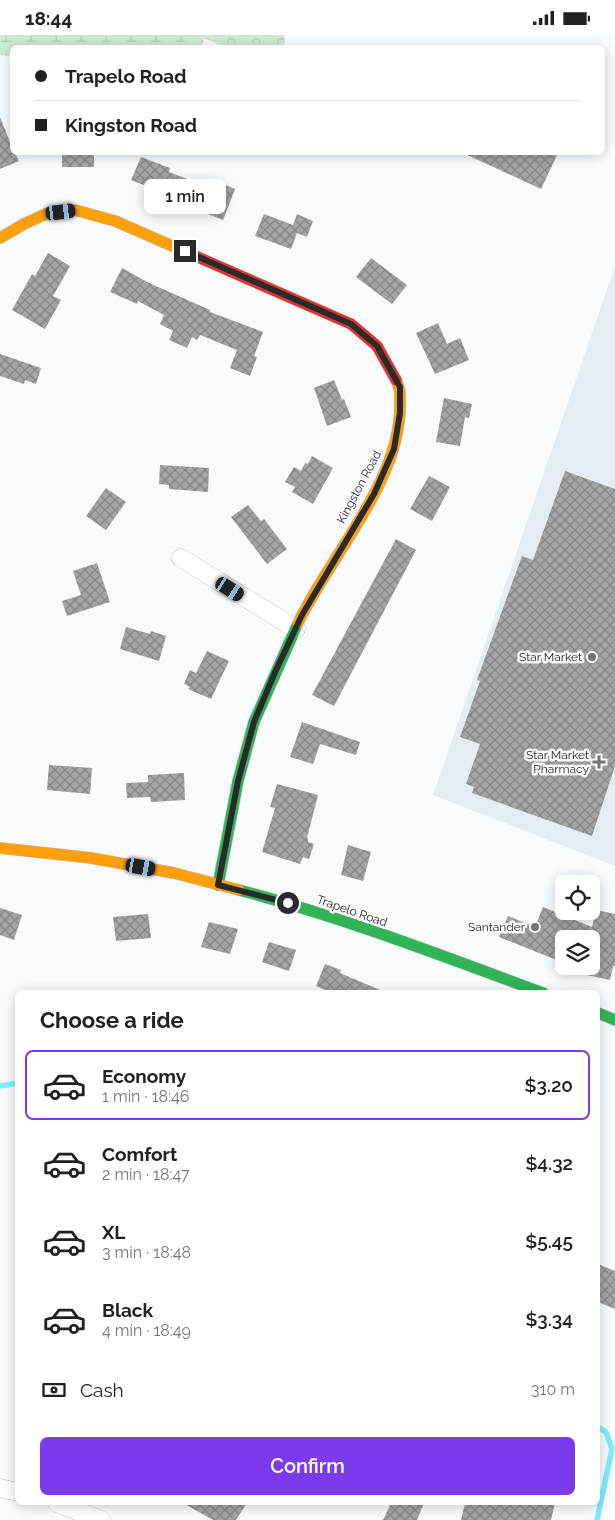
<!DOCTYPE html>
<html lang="en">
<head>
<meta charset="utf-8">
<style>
  :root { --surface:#fff; --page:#f6f6f6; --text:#202124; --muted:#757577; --line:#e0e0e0; --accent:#7c3aed }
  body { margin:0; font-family:Raleway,sans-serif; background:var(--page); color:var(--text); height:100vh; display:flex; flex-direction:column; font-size:19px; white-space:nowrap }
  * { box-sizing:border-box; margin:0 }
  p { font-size:16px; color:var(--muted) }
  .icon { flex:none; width:28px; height:28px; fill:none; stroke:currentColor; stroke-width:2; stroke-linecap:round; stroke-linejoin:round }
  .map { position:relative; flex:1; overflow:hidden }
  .panel { position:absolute; left:15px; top:955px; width:585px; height:515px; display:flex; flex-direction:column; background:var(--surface); border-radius:8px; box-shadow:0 2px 12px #0003 }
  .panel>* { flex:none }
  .hud { position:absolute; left:10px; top:10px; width:595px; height:110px; border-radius:8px; box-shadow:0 2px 12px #0003; display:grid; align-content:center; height:110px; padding:0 25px; background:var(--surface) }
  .fabs { position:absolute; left:555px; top:840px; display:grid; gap:10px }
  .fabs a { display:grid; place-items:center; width:45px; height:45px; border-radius:8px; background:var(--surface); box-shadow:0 2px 12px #0003; font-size:25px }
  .end { position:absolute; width:22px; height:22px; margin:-11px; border:6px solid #282a2b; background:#fff; box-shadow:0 0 0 2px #fff }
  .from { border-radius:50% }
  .bubble { position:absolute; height:35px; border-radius:8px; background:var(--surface); box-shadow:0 2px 12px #0003; font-size:16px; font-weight:600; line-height:35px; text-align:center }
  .car { position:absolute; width:15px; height:30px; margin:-15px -8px; border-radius:6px; box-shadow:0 0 4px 1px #0007; background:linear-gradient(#222 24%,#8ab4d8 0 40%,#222 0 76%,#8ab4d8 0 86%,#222 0) }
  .hud b { display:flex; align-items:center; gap:18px; height:48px; font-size:19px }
  .hud b+b { border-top:1px solid var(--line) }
  .hud i { width:12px; height:12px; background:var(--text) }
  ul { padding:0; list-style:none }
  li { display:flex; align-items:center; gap:15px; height:70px; margin:0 10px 8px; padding:0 15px; border:2px solid transparent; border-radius:8px }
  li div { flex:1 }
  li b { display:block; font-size:19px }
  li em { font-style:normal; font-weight:600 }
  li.current { border-color:var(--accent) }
  li>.icon { width:45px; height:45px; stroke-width:1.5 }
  h2 { padding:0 25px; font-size:22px; line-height:60px }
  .pay { display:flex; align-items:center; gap:12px; height:55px; padding:0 25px; font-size:19px }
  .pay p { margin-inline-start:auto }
  .action { display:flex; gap:10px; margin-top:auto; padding:10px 25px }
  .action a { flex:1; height:58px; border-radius:8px; background:var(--accent); color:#fff; font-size:20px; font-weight:600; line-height:58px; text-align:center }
  .status { display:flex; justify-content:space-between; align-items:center; height:35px; padding:0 25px; background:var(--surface); direction:ltr }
  .status svg { height:14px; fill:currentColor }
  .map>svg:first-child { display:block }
</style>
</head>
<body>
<div class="status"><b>18:44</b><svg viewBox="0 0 49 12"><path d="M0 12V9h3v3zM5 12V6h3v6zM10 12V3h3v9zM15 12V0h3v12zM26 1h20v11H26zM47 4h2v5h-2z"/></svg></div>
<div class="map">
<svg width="615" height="1485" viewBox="0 0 615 1485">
  <defs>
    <pattern id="forest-crowns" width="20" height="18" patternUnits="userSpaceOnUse" patternTransform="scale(1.25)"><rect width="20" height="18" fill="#ceead2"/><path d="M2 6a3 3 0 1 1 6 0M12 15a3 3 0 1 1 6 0" fill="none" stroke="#b1c9b4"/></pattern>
    <pattern id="wetland-marsh" width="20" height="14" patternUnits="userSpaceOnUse" patternTransform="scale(1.25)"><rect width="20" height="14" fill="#ceead2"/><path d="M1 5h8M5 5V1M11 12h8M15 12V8" fill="none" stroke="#b1c9b4"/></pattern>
    <pattern id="building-cross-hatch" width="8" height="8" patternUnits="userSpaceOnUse" patternTransform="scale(1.25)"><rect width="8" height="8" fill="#a2a4a6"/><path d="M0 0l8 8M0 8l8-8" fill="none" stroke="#848687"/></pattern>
  </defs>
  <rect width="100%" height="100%" fill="#f8fbfd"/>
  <path fill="#e5edf3" d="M615,231V831L433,760Z"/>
  <path fill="url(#forest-crowns)" d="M197,0H285L284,12H225Z"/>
  <path fill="url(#wetland-marsh)" d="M0,0H206L201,12H12V21L0,20Z"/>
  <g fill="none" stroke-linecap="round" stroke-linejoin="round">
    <path stroke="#7eeafb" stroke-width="5.5" d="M0,1051L18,1048
      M597,1485L612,1414L606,1397L598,1392"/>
  </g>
  <path fill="url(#building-cross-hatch)" d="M0,82L12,112V118H15L19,126L0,134Z
    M62,118H94V132H62Z
    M463,118H558L541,154Z
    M141,122L170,133L169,137L213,154L216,146L235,154L223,185L183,169L184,166L131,145Z
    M264,179L293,190L297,179L313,186L307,202L297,198L291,214L255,201Z
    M48,218L70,231L53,261L61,265L45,294L12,275L32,239L35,241Z
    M371,223L407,250L392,269L356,242Z
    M122,233L147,247L210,275V277L263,297L254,321L257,322L250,341L230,333L237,315L200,300L197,305L192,302L187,313L169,305L173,296L160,289L164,280L138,266L137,269L110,257Z
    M438,288L447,309L460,303L469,325L435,339L416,298Z
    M0,319L41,333L36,349L25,345L24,349L0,341Z
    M334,345L342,365L344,364L351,382L327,391L314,353Z
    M444,363L472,369L469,383L465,382L460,411L436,407Z
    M312,421L333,433L313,469L292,457L295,452L285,447L294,432L301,436L305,428L308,429Z
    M160,430L209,433L208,457L169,454V450L159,449Z
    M565,436L615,454V731L592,801L472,758L474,752L466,749L480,709L460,702L480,646L477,645L522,521L533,525Z
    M429,441L450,452L432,486L410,474Z
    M106,453L126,467L106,495L86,481Z
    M248,470L261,486L264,484L287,514L267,529L231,482Z
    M396,504L416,515L334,671L312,660Z
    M97,528L110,567L67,581L62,566L81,560L73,536Z
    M126,592L150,599L151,596L166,601L159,626L120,614Z
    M207,616L229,626L211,664L188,654L190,652L184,649L190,635L196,638Z
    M302,687L360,707L356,720L320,709L313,729L290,722Z
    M49,730L92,733L90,759L47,755Z
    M184,738L185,765L151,767L150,762L127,763L126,748L148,747V740Z
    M277,749L318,760L307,803L308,804V807L314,809L309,824L303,822L300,829L262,817L275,773L270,772Z
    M348,810L371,817L363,846L341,840Z
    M543,872L592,892L596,875L615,879V931H613L610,945L582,939L583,936L572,931H591V904H564V928L499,902L508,881L535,892Z
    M0,873L22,880L14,905L0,900Z
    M148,879L151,903L116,906L113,882Z
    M209,887L238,894L230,919L201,912Z
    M269,907L296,915L289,936L262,927Z
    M325,929L341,935L340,938L387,958H333L316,951Z
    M598,1229L615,1236V1274L598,1267Z
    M183,1468H247L236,1485H213Z
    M391,1468H424L417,1485H383Z
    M465,1468H555L551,1485H461Z"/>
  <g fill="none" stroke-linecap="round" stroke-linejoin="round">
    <defs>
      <path id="street" d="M181,523L296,594
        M0,1453L18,1457
        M57,1468L101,1485"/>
      <path id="fast" d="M218,850L238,746L254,687L298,588
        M239,855C342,882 443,921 543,958
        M598,978L615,985"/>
      <path id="slow" d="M0,203L24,189L48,178L75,175L115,186L193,220
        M298,588C330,521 400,447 400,371C400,362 401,354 396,345
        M0,813L91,823L174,838L239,855"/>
      <path id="jam" d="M193,220L351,289L377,311L396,345"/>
    </defs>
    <use href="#street" stroke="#bdbec0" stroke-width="19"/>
    <use href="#fast" stroke="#bdbec0" stroke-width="12"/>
    <use href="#slow" stroke="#bdbec0" stroke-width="12"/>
    <use href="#jam" stroke="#bdbec0" stroke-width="12"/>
    <use href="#street" stroke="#fefeff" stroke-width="18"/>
    <use href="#fast" stroke="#30b455" stroke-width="11"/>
    <use href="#slow" stroke="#ff9f0a" stroke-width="11"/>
    <use href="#jam" stroke="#e5322d" stroke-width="11"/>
  </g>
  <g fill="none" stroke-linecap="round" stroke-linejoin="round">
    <path stroke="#282a2b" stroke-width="6" d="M185,216L351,289L377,311L400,352V378L394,414L374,459L302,580L276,635L254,687L238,746L218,850L288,868"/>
  </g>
  <g fill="#717374" stroke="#f7fbfe" stroke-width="2">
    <circle cx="592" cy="622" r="5"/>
    <path d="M596.5 719.5h5v5h5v5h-5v5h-5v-5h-5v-5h5z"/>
    <circle cx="535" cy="892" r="5"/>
  </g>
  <g text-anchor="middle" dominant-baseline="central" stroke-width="5" stroke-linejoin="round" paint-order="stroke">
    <g font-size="12" fill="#282a2b" stroke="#f7fbfe">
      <text transform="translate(359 452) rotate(-62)">Kingston Road</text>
      <text transform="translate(352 876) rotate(19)">Trapelo Road</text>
    </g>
    <g font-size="12" fill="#282a2b" stroke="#f7fbfe" text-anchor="end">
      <text x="582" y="622">Star Market</text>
      <text x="589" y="720">Star Market<tspan x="589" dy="14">Pharmacy</tspan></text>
      <text x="525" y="892">Santander</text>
    </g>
  </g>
</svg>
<div class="fabs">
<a><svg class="icon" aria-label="locate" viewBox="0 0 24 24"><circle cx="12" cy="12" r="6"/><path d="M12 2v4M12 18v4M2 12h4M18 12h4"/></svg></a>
<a><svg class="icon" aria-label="layers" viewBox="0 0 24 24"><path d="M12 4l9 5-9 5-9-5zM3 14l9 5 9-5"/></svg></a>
</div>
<i class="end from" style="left:288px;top:868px"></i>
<i class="end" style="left:185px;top:216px"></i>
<div class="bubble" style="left:144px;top:144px;width:82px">1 min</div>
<i class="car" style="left:61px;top:177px;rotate:83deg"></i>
<i class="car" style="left:230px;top:554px;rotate:122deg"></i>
<i class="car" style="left:141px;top:832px;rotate:100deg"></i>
<div class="hud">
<b><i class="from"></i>Trapelo Road</b>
<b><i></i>Kingston Road</b>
</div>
<section class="panel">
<h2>Choose a ride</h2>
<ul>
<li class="current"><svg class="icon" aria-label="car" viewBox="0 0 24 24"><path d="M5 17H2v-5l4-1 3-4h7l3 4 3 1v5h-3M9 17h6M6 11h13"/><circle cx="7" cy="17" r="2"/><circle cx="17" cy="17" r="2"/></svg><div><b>Economy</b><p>1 min · 18:46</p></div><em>$3.20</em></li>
<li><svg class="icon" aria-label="car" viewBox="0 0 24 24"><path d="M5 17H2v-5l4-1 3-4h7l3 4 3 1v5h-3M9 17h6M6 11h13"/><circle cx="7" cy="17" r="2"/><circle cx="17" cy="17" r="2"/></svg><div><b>Comfort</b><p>2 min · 18:47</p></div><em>$4.32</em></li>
<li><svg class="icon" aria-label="car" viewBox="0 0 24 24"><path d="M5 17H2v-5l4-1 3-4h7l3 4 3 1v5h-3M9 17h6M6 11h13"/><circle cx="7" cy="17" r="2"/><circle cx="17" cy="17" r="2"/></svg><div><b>XL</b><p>3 min · 18:48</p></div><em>$5.45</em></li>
<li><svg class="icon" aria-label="car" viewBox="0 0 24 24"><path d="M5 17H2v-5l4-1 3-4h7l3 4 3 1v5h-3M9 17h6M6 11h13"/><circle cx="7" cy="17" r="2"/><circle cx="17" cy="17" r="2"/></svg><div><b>Black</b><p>4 min · 18:49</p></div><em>$3.34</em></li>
</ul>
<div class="pay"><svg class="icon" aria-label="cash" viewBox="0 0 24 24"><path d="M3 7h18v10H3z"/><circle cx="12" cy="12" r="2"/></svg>Cash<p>310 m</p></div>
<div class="action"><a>Confirm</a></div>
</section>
</div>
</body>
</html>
